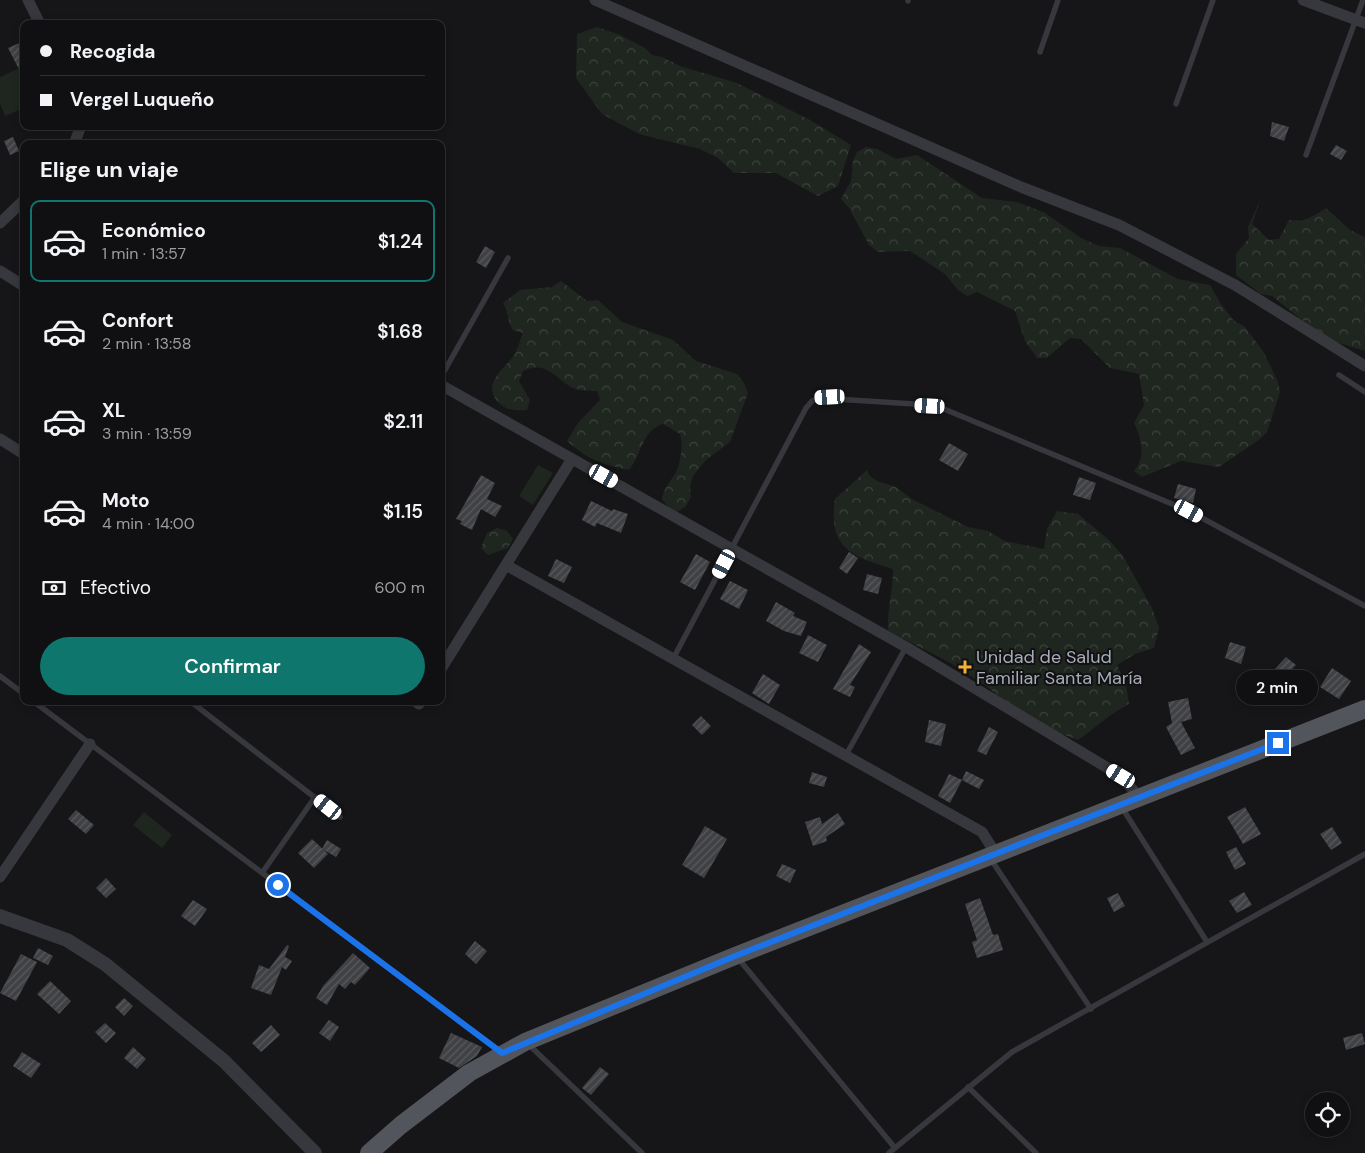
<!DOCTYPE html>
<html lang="es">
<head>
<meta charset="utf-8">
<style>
  :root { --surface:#101012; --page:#1e1e20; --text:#f1f3f6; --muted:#9c9d9f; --line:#303032; --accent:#0f766e }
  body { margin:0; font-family:"DM Sans",sans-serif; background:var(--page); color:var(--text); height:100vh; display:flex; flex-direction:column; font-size:19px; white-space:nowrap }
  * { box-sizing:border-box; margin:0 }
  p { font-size:16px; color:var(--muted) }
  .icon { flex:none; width:28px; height:28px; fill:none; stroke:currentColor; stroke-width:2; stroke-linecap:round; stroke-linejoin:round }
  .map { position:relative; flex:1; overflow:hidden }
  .details { position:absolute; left:20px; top:140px; width:425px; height:565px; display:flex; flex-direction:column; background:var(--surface); border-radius:10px; box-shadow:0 2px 8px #0003,0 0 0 1px var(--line) }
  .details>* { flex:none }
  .banner { position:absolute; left:20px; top:20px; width:425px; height:110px; border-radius:10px; box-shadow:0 2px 8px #0003,0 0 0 1px var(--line); display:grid; align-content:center; height:110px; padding:0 20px; background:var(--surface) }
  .fabs { position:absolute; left:1305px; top:1092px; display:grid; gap:10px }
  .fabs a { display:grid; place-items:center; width:45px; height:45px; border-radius:50%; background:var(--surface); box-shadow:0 2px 8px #0003,0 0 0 1px var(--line); font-size:25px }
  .end { position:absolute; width:22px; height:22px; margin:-11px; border:6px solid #1a73e8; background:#fff; box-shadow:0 0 0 2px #fff }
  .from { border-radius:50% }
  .bubble { position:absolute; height:35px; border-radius:18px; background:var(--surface); box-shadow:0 2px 8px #0003,0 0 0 1px var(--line); font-size:16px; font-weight:600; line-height:35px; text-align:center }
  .car { position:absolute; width:15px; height:30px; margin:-15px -8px; border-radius:6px; box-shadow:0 0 4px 1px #0007; background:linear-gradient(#fff 24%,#345 0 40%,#fff 0 76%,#345 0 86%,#fff 0) }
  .banner b { display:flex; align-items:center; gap:18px; height:48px; font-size:19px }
  .banner b+b { border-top:1px solid var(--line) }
  .banner i { width:12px; height:12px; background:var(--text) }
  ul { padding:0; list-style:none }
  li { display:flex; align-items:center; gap:15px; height:82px; margin:0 10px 8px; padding:0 10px; border:2px solid transparent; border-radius:10px }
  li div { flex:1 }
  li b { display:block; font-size:19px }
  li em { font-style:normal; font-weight:600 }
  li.selected { border-color:var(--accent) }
  li>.icon { width:45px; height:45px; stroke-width:1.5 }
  h2 { padding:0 20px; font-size:22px; line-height:60px }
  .pay { display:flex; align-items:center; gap:12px; height:55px; padding:0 20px; font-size:19px }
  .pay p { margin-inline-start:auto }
  .cta { display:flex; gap:10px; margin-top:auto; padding:10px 20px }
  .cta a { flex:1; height:58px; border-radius:30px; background:var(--accent); color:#fff; font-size:20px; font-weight:600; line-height:58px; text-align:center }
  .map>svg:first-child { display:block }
</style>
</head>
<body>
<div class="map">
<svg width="1365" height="1153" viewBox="0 0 1365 1153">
  <defs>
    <pattern id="forest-crowns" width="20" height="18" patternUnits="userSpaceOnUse" patternTransform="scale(1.25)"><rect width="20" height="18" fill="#1e261f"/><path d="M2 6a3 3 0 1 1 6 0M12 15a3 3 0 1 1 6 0" fill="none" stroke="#3c433d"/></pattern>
    <pattern id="building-hatch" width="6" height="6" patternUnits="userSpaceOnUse" patternTransform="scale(1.25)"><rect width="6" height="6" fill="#404145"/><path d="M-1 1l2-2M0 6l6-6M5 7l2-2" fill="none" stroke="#595a5e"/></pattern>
  </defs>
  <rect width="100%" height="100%" fill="#161618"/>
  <path fill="#1e261f" d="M24,66V108L5,116L0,104V77Z
    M538,465L553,473L533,505L519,496Z
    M144,812L172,835L162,848L133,825Z"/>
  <path fill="url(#forest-crowns)" d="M597,27L618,34L645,48L652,55L662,57L680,66L737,83L810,120L851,145L838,186L818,196L776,173H734L718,158L700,149L639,134L602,114L576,78L577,34Z
    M866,147L877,149L896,159L917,155L982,198L1016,202L1025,205L1045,213L1081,238L1099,246L1120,248L1178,279L1210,285L1221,304L1234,321L1244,326L1263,351L1278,382L1280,392L1267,432L1260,439L1219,467L1181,461L1142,477L1134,471C1146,457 1142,439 1134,423L1144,405L1139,374L1110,368L1081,339L1070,338L1047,358H1037L1025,341L1015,311L977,292L967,296L958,290L945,274L910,251L878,252L869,245L849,208L841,199L851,181L853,161L857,152Z
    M1260,201L1252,224L1269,240L1279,239L1289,220C1304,223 1314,216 1326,208L1350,230L1365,237V351L1333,341L1298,317L1272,296L1261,294L1236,275V254L1249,238L1248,227Z
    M561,281L587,301L598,300L622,322L673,340L696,361L737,374L744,383L748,393L730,442L706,460L693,476L690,486L691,497L686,506L677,512L668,507L662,499C664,488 669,483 675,474C681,464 683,444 680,434L663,424C642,430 642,454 629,470C601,464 589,460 567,441L578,423L600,400L597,391C590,391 583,391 576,389C555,381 549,359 523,371L519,381L530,400L527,410C518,411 504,410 498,402C480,382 508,367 516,352C519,346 520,339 523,333L513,330C507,321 509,313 503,303L520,290L552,287Z
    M867,470L869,475L877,481L896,487L912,499L968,527L988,531L1005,541L1044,549L1047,529L1057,511L1078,514L1109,540L1123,556L1152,608L1159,628L1154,648L1135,654L1117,665L1126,684L1129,704C1109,714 1097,727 1078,740L1059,733L1002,699L985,685L947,661L888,631C887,610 893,591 893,569C850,556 828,548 835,499Z
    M497,528L507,531L513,539L508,548L488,555L481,548L487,533Z"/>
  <path fill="url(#building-hatch)" d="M24,41V79L8,48Z
    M1272,122L1289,127L1284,141L1270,136Z
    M13,137L19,151L10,155L4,141Z
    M1336,145L1347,151L1341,160L1330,154Z
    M485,246L495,252L486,268L476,262Z
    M949,443L968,454L958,471L939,460Z
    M481,475L495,483L487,499L502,506L495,517L481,509L472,530L460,524L462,521L456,519Z
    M1079,477L1096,483L1090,500L1073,495Z
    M1178,484L1196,489L1193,503L1174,498Z
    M591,501L612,511L613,509L628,514L621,533L597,523L595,527L582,520Z
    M849,552L858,558L847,574L839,568Z
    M696,554L710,562L695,590L680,582Z
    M556,559L572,567L564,583L548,576Z
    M867,574L882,578L878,594L863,590Z
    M730,581L748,590L739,609L720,599Z
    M776,602L795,613L793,616L807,622L801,636L784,631L766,621Z
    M808,635L827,645L818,662L799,653Z
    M1230,642L1246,647L1241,664L1225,658Z
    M859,644L871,652L850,685L855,687L850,697L833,689Z
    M1286,657L1296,665L1271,691L1263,682Z
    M1332,668L1351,681L1339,699L1320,687Z
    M763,674L780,685L769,704L752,693Z
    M1188,698L1192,719L1181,722L1195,748L1181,755L1166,727L1172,723L1168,702Z
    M701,716L711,726L702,735L692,725Z
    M929,720L946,724L941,746L925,742Z
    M989,727L998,732L986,755L977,751Z
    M966,771L984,780L979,789L962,780Z
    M812,772L827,777L824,787L809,783Z
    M949,774L962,780L950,803L938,796Z
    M1245,807L1261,834L1243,844L1227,817Z
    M76,810L94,825L86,834L68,819Z
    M838,813L845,824L826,837L827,841L813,846L805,822L820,817L822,824Z
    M705,826L727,839L704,878L682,865Z
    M1332,827L1342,843L1331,850L1320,834Z
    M312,839L328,854L314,868L298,853Z
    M327,840L341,849L336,857L322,849Z
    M1236,847L1246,864L1235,870L1226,852Z
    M782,864L796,870L790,883L776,876Z
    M106,878L116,889L106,898L96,888Z
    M1244,892L1252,905L1237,913L1229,901Z
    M1118,893L1125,906L1114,912L1107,898Z
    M980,898L993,935L998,934L1003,950L977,958L972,942L977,940L965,904Z
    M193,900L207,909L195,926L181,916Z
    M475,941L487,951L476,964L465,954Z
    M287,945L289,946L285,957L292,961L286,970L282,967L271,995L251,988L259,965L269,969Z
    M38,948L53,956L48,965L33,958Z
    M353,953L370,968L355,985L351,982L345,989L339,984L327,1005L316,998L323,986Z
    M21,954L37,962L16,1001L0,993Z
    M50,981L71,1001L59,1014L37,994Z
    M124,998L133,1006L124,1016L115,1007Z
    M329,1020L339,1027L330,1041L319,1033Z
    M105,1023L116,1033L106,1043L95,1032Z
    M271,1025L280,1035L261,1052L252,1043Z
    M451,1033L482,1047L477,1056L459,1068L439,1058Z
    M1362,1033L1365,1044L1346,1050L1343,1038Z
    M133,1047L146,1059L137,1069L124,1058Z
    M22,1052L41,1064L31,1078L13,1066Z
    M600,1067L609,1074L591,1095L582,1088Z"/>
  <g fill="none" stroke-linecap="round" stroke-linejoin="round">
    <path stroke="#37383d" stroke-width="5.5" d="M908,1V0
      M1040,52L1058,0
      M1176,104L1213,0
      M1306,155L1363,0
      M1339,375L1365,392
      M441,377L508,258
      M673,659L806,408L812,401L819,398L930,405L944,409L1189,511L1365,606
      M0,676L24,694
      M33,701L501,1052
      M190,701L340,817
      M846,755L906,647
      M1121,806L1207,942
      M990,858L1091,1009
      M262,873L315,797
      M737,957L895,1148
      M527,1043L642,1153
      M968,1087L1036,1153
      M889,1153L1012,1052L1365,854"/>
    <path stroke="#37383d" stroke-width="11" d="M28,0L40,24
      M595,0L1021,187L1119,225L1235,285L1365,366
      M1303,0L1365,23
      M74,144L81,126
      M0,223L24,200
      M0,271L24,286
      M441,385L906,647L1121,776L1139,797
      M0,439L24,454
      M506,565L982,832L996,854
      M441,669L572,459
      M415,701L419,704L421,701
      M0,877L90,744"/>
    <path stroke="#37383d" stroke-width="14" d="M0,916L67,940L105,964L224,1061L315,1153"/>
    <path stroke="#53555c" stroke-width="18" d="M369,1153L401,1125L469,1073L525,1042L735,956L1365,709"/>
  </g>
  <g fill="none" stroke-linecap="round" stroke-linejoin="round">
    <path stroke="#1a73e8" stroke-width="6" d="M278,885L502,1053L735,956L1278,743"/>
  </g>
  <path fill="#f2b134" stroke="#111113" stroke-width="2" d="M962.5 659.5h5v5h5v5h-5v5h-5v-5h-5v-5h5z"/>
  <g text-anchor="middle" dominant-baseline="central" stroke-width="4" stroke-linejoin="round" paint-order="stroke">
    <g font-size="18" fill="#a8adb8" stroke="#111113" text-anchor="start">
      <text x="976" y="657">Unidad de Salud<tspan x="976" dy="21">Familiar Santa María</tspan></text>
    </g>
  </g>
</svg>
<div class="fabs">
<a><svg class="icon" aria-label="locate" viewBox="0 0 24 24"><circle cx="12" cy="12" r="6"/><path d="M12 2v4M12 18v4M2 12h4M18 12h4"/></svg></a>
</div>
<i class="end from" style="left:278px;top:885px"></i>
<i class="end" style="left:1278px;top:743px"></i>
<div class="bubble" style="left:1236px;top:670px;width:82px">2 min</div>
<i class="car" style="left:830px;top:397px;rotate:267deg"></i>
<i class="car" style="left:930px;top:406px;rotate:273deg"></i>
<i class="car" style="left:604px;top:476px;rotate:119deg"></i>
<i class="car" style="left:1189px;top:511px;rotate:118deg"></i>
<i class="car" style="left:724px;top:564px;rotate:208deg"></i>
<i class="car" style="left:1121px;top:776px;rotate:301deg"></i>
<i class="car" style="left:328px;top:807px;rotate:308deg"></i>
<div class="banner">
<b><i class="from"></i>Recogida</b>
<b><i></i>Vergel Luqueño</b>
</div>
<section class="details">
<h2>Elige un viaje</h2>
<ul>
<li class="selected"><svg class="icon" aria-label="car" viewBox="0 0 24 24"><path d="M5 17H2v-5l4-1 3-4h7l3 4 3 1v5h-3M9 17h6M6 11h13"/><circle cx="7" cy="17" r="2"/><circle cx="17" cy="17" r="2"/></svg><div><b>Económico</b><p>1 min · 13:57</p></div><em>$1.24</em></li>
<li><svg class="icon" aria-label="car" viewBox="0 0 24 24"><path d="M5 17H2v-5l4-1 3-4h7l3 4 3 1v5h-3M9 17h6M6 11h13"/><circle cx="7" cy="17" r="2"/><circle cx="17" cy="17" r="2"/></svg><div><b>Confort</b><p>2 min · 13:58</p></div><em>$1.68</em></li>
<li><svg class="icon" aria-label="car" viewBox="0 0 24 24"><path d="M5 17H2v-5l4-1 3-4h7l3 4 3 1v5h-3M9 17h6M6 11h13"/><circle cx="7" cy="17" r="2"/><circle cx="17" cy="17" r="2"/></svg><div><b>XL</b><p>3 min · 13:59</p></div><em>$2.11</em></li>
<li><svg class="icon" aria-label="car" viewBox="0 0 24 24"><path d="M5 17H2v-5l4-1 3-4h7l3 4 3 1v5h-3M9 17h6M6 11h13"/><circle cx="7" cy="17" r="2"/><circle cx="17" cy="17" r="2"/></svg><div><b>Moto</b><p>4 min · 14:00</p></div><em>$1.15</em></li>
</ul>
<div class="pay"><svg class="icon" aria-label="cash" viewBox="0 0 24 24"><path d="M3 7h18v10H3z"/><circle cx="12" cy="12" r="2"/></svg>Efectivo<p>600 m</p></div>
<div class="cta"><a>Confirmar</a></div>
</section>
</div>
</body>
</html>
